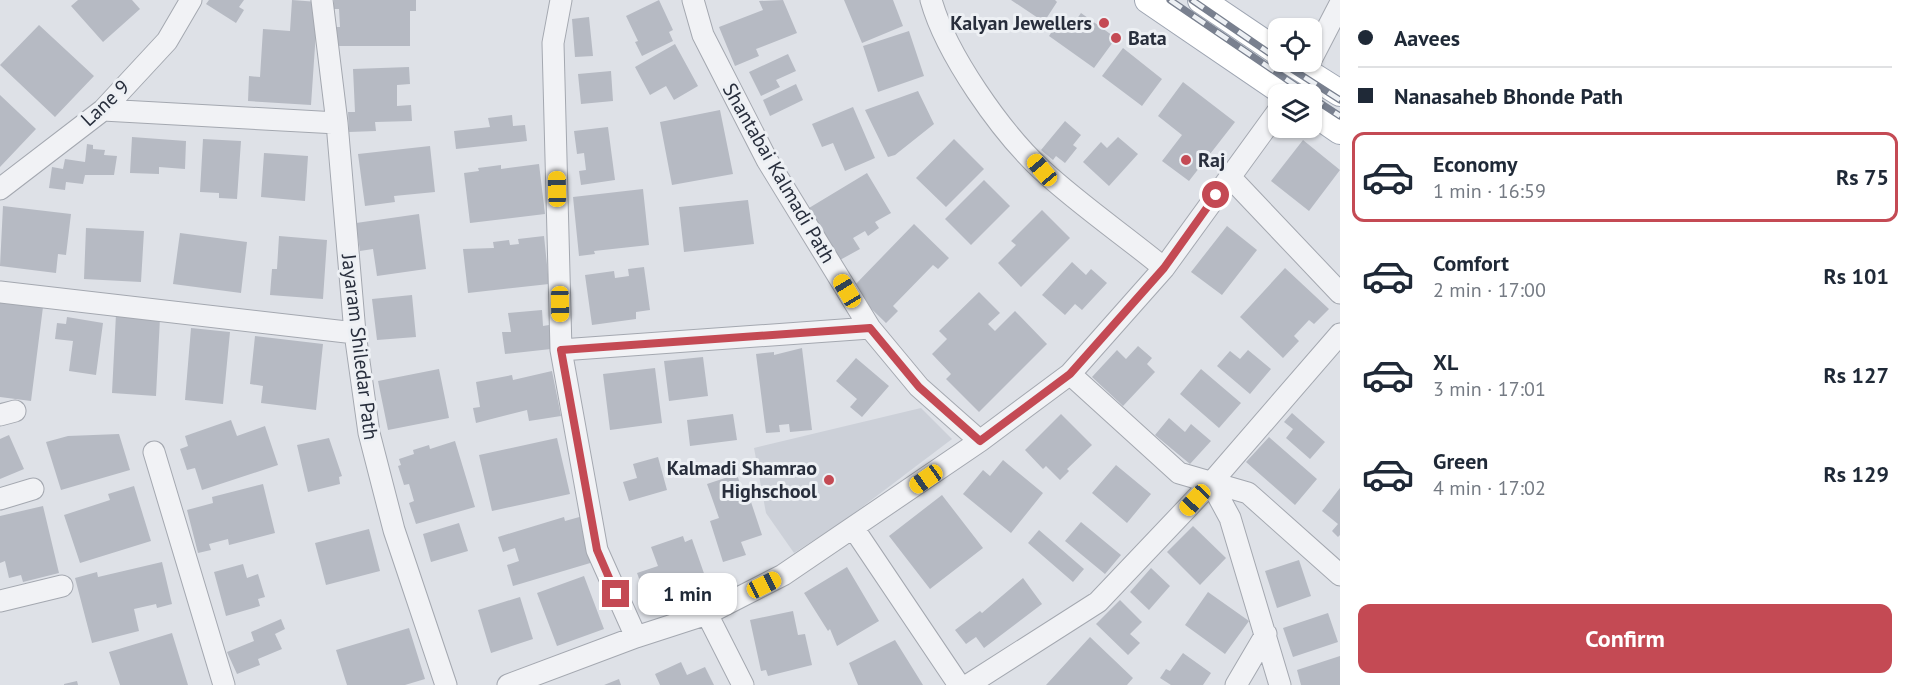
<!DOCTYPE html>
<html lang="en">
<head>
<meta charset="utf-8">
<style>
  :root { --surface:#fff; --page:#f2f2f3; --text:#1f2937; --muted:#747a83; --line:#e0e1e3; --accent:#c44a54 }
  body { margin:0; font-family:"PT Sans",sans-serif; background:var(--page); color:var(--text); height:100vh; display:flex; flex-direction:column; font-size:22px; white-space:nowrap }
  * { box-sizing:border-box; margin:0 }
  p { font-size:20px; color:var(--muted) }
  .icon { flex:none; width:33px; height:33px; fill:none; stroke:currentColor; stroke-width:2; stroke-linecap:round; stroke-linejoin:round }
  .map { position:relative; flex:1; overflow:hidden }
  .sheet { display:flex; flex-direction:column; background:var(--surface); width:570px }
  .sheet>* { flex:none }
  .guide { display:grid; align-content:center; height:132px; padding:0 18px; background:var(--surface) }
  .fabs { position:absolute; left:1268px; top:18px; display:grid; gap:12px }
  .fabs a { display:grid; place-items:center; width:54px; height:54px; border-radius:12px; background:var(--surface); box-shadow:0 2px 4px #0004; font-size:30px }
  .end { position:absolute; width:27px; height:27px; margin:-14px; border:8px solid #c44a54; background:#fff; box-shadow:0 0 0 3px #fff }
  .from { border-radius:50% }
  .bubble { position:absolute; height:42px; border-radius:12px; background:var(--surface); box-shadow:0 2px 4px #0004; font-size:20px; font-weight:700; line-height:42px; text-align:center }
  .car { position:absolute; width:18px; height:36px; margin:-18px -9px; border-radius:8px; box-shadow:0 0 4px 2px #0007; background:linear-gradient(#f5c518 24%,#345 0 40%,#f5c518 0 76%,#345 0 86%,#f5c518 0) }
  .guide b { display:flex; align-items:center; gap:21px; height:57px; font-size:22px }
  .guide b+b { border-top:2px solid var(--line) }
  .guide i { width:15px; height:15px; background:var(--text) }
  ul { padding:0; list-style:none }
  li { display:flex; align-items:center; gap:18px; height:90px; margin:0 12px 9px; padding:0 6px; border:3px solid transparent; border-radius:12px }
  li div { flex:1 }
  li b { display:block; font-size:22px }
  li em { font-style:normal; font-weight:700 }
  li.active { border-color:var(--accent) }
  li>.icon { width:54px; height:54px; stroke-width:1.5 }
  .cta { display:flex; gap:12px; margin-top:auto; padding:12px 18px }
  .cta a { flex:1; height:69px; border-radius:12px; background:var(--accent); color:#fff; font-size:24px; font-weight:700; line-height:69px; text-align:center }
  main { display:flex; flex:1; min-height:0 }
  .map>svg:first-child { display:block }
</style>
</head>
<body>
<main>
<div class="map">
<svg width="1340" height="685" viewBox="0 0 1340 685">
  <rect width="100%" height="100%" fill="#dee1e7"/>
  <path fill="#ccd0d8" d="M921,408L952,439L845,520L794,553L766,513L754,448Z"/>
  <path fill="#b6bac3" d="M78,0H132L140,9L103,42L71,6Z
    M209,0H244L239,7L244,10L236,23L206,4Z
    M292,0L318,2L311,105L248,101L249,76L260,77L263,29L290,31Z
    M334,0H416V11H410V46H334V27H340L339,9H334Z
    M659,0L673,30L669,32L673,41L642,56L635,42L638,41L626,16Z
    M783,0L797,33L756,49L759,56L735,66L719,27L763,10L759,1Z
    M844,0H893L903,26L862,43Z
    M1011,0H1055L1057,2L1044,22Z
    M1081,13L1116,38L1094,68L1049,36L1061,18L1072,26Z
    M589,17L593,56L575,57L572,19Z
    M39,25L94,76L55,117L0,65Z
    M909,31L924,76L878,92L863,46Z
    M675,44L698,86L674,100L666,86L650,95L635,67Z
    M1123,48L1162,79L1142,106L1102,76Z
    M788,54L796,71L776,80L780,87L761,96L749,72Z
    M409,67L410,84L397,85V106L411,105L412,121L375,122L376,131L349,132L348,112H355L353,69Z
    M611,71L613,101L581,104L578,74Z
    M1183,82L1235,122L1189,181L1162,161L1182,135L1158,116Z
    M796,84L803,100L770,116L763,100Z
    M918,91L934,124L895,155L888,157L865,110Z
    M0,95L36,129L0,167Z
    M853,107L875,158L845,171L833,143L822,147L812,124Z
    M720,110L733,174L672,185L660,122Z
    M512,115L513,126L525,125L527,141L456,149L454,131L490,127L488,118Z
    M1065,121L1081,135L1073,145L1077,148L1065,163L1056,156L1053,160L1041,150Z
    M608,127L615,180L581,185L579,171L586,170L584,153L577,154L574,131Z
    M132,137L186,141L185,169L159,167V174L130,173Z
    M1118,137L1138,154L1109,186L1083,162L1101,142L1107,148Z
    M203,139L241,141L237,199L219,198V193L200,192Z
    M954,139L984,169L946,207L916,178Z
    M1303,140L1340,170L1309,211L1271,181Z
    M87,144L93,145V149L105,150L104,155L117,156L114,175H85L83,184L66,182L65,190L49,188L52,167L63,169L65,159L85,162Z
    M430,146L435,192L394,196L395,202L365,206L358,154Z
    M264,153L308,156L305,201L261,197Z
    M539,164L545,214L470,223L464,173L479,171L478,168L501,165V169Z
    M867,173L891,213L875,222L879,228L868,236L865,231L853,238L860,249L840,260L809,208Z
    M984,180L1010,206L971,245L945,219Z
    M643,189L649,245L594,251L595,254L579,256L573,197Z
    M748,200L754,244L684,252L679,207Z
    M3,206L71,214L66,255L58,254L56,273L0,266Z
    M1042,210L1070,238L1021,287L998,263L1016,245L1011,241Z
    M419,214L426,269L377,276L373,249L360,251L356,223Z
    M914,224L949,258L938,269L933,265L893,306L898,311L886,323L851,289Z
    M1227,226L1257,250L1222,295L1191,272Z
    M86,228L144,231L141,282L84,279Z
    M180,233L247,242L241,293L173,284Z
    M279,236L327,240L323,299L270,295L272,269H277Z
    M544,236L549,284L468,293L463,249L494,248L493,242L509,240L510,245L519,244L518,239Z
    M1072,262L1086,275L1091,269L1107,283L1082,310L1075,304L1065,315L1042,295Z
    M644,267L650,310L636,312V319L592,325L585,275L614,271L615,278L629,276L628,269Z
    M1285,268L1329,309L1314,324L1309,320L1294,336L1299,341L1283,358L1240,317Z
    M979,292L1000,313L988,324L995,331L1015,311L1047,344L979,412L946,379L951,374L932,354L947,339L939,331Z
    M412,295L416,337L377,340L372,299Z
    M0,301L43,307L31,401L0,397Z
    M542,310L543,326L549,325L551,349L505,354L502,332H511L508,313Z
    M116,314L160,318L156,396L112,393Z
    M67,317L103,323L96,375L69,371L73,341L55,339L57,323L66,324Z
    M191,328L230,332L223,404L185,400Z
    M255,336L323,344L316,410L261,403L263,386L250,384Z
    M1138,346L1152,358L1147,364L1155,372L1123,406L1092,377L1117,350L1126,359Z
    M802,348L812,430L790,432L789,424L779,425L780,432L766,433L756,354L774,352V355Z
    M1248,350L1271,369L1250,394L1217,366L1230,351L1240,359Z
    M703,357L708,396L669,401L664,361Z
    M856,358L889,386L862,417L850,407L857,399L836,381Z
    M655,368L662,423L610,430L603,374Z
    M439,369L449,418L388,430L378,381Z
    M1201,369L1241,403L1219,428L1180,394Z
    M552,371L561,416L529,421L527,410L476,423L473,408L480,407L476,382L512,375L513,380Z
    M1292,413L1325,442L1310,459L1286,438L1293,429L1284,422Z
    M733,414L737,440L690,446L687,420Z
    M1061,414L1092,445L1067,469L1069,471L1060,480L1046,466L1043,469L1025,450Z
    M1169,418L1185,432L1191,424L1211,441L1190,464L1155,435Z
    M231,420L237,436L265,426L278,465L202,490L195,468L187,470L180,449L188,446L185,436Z
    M119,434L130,470L61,490L46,442L68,436Z
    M9,435L24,469L0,479V439Z
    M1269,437L1317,479L1295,505L1246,462Z
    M329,438L342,476L339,477L340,484L308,492L297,445Z
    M557,438L570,494L492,511L479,455Z
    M455,441L475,507L416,524L409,503L414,501L409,484L404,485L398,466L401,465L399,459L414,454L413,450L429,445L430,449Z
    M658,457L667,490L629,501L623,482L637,478L633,464Z
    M1003,460L1043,493L1011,533L963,494L983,470L990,476Z
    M1116,465L1151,494L1127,523L1092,493Z
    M737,474L743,494L748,493L762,535L741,542L746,555L723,562L710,521L719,518L707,484Z
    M263,484L275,533L229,545L228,539L209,544L211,550L198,553L187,510L213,503L212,497Z
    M134,486L151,541L80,563L64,515L110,500L108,494Z
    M1340,488V535L1338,537L1332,531L1338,524L1322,511Z
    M942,495L983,548L930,589L889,536Z
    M43,506L59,573L23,582L21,575L9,578L5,561L0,563V516Z
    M583,516L597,561L513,586L507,565L519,561L515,548L503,552L498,537L564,517L565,521Z
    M1081,522L1121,555L1105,574L1065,541Z
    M459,523L468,551L431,562L423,534Z
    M1193,526L1226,558L1200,585L1167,552Z
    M369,529L380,571L326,585L315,543Z
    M1039,530L1084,569L1073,582L1028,543Z
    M683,536L685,542L692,539L707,582L648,603L637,573L658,566L651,547Z
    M1299,560L1311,596L1277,608L1265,571Z
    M162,562L172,604L157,608L156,604L134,609L139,631L92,643L75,578L97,572L98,577Z
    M243,564L247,578L258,574L265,597L258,599L260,606L226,616L214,572Z
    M847,567L879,621L837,646L830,629L828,631L804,593Z
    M1151,568L1170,586L1149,610L1130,592Z
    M584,576L604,629L557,646L537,593Z
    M1023,578L1042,604L984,648L976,637L966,644L955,630L980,611L982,613Z
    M1208,592L1249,621L1225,654L1185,625Z
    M520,597L533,639L491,653L478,610Z
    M1120,600L1142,622L1130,634L1140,643L1128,655L1096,624Z
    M793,611L798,635L805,634L812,665L768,676L766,670L761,671L750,620Z
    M1328,613L1338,642L1293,657L1283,628Z
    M281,619L285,629L275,634L282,649L258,659L260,665L237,674L227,652L254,641L251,632Z
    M409,628L425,679L405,685H347L336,650Z
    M172,633L188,685H120L109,652Z
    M1090,637L1133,678L1127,685H1046Z
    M895,640L923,685H858L849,663Z
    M1183,653L1211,673L1203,685H1171L1160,678L1166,669L1170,671Z
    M1340,656V685H1301L1297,670Z
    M681,662L687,675L705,667L714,685H660L655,674Z
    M619,679L621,685H604Z
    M77,681L78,685H64V684Z"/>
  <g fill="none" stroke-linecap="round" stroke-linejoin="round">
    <defs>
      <path id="minor" d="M322,0L337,123L355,333L369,433L394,530L446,685
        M561,0L553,43L561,350L597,550L636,637
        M693,0L703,35L767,160L870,328L919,387L980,441
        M931,0C946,54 1001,132 1042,170C1080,205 1124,235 1164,268
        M1311,60L1340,4
        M103,110L337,123
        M1230,177L1340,293
        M0,189L103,110L167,41L191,0
        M0,292L355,333
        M561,350L870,328
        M1070,374L1179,473L1248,493L1340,575
        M0,415L15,411
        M154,452L224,685
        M1211,483L1230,518L1280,685
        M0,499L33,489
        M854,529L959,685
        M0,601L62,586
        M707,614L743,685
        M508,685L636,637L707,614L783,575L980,441L1070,374L1164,268L1278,111
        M968,685L1098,602L1211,483L1340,334
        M1236,685L1266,634"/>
      <path id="major" d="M1148,0L1286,94
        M1201,0L1278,52
        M1291,62L1340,93
        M1311,111L1340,131"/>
    </defs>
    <use href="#minor" stroke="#a4a8b0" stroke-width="23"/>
    <use href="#major" stroke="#9ea5b2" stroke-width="28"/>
    <use href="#minor" stroke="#f1f2f5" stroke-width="21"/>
    <use href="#major" stroke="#fff" stroke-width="26"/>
    <defs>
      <path id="rail" d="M1170,0L1308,94
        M1192,0L1278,59
        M1281,62L1340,100
        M1311,97L1340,116"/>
    </defs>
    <use href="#rail" stroke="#79808f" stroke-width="7"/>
    <use href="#rail" stroke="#edf0f4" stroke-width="4.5" stroke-dasharray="14" stroke-linecap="butt"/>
  </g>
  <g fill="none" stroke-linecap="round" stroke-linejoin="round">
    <path stroke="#c44a54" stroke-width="8" d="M616,594L597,550L561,350L870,328L919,387L980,441L1070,374L1164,268L1216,195"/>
  </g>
  <g fill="#c44a54" stroke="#edf0f4" stroke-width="2">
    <circle cx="1104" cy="23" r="6"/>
    <circle cx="1116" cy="38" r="6"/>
    <circle cx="1186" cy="160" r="6"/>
    <circle cx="829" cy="480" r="6"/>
  </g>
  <g text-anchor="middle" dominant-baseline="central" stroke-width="6" stroke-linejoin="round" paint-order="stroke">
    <g font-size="20" font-weight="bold" fill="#282e3c" stroke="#edf0f4" text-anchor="end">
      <text x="1092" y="23">Kalyan Jewellers</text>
      <text x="1128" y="38" text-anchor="start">Bata</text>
      <text x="1198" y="160" text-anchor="start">Raj</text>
      <text x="817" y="468">Kalmadi Shamrao<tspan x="817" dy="23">Highschool</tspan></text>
    </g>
    <g font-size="20" fill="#282e3c" stroke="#edf0f4">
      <text transform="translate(105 103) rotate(-43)">Lane 9</text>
      <text transform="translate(779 173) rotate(60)">Shantabai Kalmadi Path</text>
      <text transform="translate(360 347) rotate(83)">Jayaram Shiledar Path</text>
    </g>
  </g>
</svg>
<div class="fabs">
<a><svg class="icon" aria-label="locate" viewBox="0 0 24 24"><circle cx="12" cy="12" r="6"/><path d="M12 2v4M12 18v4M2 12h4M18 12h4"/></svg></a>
<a><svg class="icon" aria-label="layers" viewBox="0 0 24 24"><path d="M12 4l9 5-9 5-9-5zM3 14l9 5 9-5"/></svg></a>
</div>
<i class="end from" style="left:1216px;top:195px"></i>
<i class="end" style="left:616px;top:594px"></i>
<div class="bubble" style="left:638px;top:573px;width:99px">1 min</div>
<i class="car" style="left:1042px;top:170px;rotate:320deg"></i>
<i class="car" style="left:557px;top:189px;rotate:359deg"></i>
<i class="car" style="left:847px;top:291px;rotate:329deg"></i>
<i class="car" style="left:560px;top:304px;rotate:179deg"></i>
<i class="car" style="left:926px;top:479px;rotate:235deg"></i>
<i class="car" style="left:1195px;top:500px;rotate:223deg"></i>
<i class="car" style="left:764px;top:585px;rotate:63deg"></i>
</div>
<section class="sheet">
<div class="guide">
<b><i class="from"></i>Aavees</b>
<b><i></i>Nanasaheb Bhonde Path</b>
</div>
<ul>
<li class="active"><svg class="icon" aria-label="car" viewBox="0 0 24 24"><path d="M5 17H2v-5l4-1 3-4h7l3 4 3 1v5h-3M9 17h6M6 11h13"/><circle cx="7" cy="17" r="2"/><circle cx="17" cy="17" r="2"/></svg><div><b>Economy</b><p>1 min · 16:59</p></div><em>Rs 75</em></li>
<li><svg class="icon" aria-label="car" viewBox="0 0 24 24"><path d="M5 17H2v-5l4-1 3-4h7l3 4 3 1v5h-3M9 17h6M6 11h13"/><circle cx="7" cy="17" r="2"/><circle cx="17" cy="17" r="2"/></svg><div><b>Comfort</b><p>2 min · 17:00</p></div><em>Rs 101</em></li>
<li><svg class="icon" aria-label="car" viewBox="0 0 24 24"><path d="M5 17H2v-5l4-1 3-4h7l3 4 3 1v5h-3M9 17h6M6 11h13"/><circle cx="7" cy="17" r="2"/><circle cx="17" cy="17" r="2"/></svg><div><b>XL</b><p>3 min · 17:01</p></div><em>Rs 127</em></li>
<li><svg class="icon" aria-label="car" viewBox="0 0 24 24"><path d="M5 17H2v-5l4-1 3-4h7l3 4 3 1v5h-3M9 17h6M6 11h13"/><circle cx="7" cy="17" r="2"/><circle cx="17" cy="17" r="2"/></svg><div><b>Green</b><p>4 min · 17:02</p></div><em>Rs 129</em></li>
</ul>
<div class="cta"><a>Confirm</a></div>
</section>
</main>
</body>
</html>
